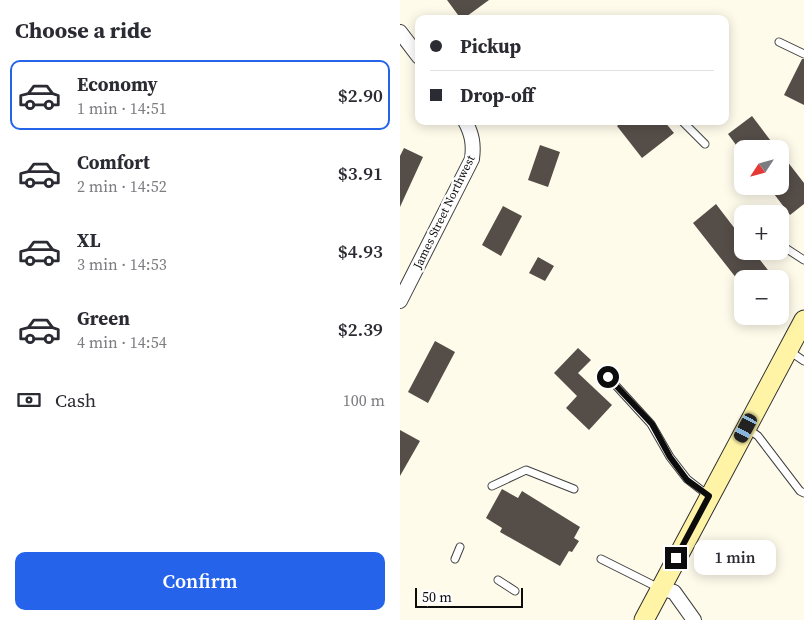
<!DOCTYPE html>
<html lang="en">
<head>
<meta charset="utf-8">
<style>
  :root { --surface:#fff; --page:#f7f7f7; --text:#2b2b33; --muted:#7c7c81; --line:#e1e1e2; --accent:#2563eb }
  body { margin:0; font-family:"Source Serif 4",serif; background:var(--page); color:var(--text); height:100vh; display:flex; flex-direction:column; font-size:19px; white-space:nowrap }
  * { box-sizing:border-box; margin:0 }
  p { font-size:16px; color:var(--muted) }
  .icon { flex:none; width:28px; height:28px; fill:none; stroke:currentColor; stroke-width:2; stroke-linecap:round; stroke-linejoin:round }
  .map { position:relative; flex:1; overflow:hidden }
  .side { display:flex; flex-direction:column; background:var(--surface); width:400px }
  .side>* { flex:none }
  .hud { position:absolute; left:15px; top:15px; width:314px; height:110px; border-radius:10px; box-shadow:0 2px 12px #0003; display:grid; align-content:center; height:110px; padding:0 15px; background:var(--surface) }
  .needle { width:32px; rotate:234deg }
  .fabs { position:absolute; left:334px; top:140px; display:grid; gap:10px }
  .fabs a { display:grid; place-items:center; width:55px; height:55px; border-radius:10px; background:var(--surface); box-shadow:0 2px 12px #0003; font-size:25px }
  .scale { position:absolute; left:15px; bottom:12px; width:108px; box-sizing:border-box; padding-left:5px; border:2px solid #0c0c0c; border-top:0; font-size:14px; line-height:18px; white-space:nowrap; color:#0c0c0c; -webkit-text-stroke:4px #fff; paint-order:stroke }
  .end { position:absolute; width:22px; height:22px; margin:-11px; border:6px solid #0c0c0c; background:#fff; box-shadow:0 0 0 2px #fff }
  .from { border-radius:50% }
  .bubble { position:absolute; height:35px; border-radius:10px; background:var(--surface); box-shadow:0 2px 12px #0003; font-size:16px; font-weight:600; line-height:35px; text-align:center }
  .car { position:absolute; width:15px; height:30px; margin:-15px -8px; border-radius:6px; box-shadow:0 0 4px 1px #0007; background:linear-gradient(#222 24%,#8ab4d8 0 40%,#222 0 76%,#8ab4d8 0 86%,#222 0) }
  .hud b { display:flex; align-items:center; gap:18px; height:48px; font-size:19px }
  .hud b+b { border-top:1px solid var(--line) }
  .hud i { width:12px; height:12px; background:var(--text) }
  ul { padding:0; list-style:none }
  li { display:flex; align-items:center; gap:15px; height:70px; margin:0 10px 8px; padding:0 5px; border:2px solid transparent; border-radius:10px }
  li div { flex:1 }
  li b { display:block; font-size:19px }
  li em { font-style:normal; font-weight:600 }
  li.on { border-color:var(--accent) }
  li>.icon { width:45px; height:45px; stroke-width:1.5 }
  h2 { padding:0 15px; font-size:22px; line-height:60px }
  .pay { display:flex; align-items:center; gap:12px; height:55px; padding:0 15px; font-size:19px }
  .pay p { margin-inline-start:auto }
  .action { display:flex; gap:10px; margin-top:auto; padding:10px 15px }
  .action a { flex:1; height:58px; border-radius:10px; background:var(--accent); color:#fff; font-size:20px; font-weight:600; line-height:58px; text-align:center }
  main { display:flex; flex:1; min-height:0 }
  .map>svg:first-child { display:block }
</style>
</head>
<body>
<main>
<section class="side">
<h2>Choose a ride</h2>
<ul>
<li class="on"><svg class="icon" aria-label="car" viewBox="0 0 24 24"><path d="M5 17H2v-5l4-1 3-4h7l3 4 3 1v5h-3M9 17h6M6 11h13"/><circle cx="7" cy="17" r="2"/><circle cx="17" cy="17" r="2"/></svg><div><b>Economy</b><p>1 min · 14:51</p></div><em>$2.90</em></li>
<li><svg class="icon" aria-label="car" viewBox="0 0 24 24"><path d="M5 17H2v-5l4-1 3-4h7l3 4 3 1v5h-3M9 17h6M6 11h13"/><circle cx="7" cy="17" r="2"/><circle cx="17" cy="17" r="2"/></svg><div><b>Comfort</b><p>2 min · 14:52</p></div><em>$3.91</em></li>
<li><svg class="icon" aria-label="car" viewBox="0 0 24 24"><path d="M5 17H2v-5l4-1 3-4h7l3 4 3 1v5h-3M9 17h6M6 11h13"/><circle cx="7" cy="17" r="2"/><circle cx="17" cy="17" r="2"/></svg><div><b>XL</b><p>3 min · 14:53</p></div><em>$4.93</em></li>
<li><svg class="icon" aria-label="car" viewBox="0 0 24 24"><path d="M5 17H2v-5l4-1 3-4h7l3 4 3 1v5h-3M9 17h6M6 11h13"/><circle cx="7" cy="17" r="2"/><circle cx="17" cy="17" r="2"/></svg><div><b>Green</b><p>4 min · 14:54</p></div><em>$2.39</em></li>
</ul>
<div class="pay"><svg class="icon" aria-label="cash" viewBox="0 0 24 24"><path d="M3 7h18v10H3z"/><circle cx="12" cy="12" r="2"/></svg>Cash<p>100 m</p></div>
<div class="action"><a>Confirm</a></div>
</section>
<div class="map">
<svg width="404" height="620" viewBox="0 0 404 620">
  <rect width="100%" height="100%" fill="#fffbeb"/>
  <path fill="#554d48" d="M47,0H89L63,19H61Z
    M402,59H404V105L384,95Z
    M352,116L377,149H339L328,134Z
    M223,121H264L274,133L242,158L217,126Z
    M140,145L160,152L148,187L128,180Z
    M4,148L23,157L0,207V156Z
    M380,152L404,183V204L390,215L368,186H380Z
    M316,204L342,238V251H353L375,279H337L293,223Z
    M103,206L122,216L101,256L82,245Z
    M138,257L154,266L145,281L129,273Z
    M35,341L55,352L28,403L8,392Z
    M178,348L191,360L178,373L212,405L189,430L166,408L177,396L154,373Z
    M0,430L20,441L0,476Z
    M102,489L118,498L122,491L180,527L174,538L179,541L172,552L169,551L160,566L100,532L102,528L86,518Z"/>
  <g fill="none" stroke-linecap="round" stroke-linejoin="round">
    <defs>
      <path id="lane" d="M379,42L404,54
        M282,121L305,144
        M387,249L404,260
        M388,350L404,361
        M208,377L251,424L270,457L287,479L309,496
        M347,428L358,436L400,491L404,493
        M92,486L126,470L174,489
        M55,559L60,547
        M201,559L259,588
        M98,580L115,591"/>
      <path id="street" d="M0,32L19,57
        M0,301L72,159C74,144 72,134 65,121
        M260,588L274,592L294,620"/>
      <path id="secondary" d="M244,620L404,320"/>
    </defs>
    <use href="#lane" stroke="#3f3f3f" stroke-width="9"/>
    <use href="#street" stroke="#3f3f3f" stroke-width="16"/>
    <use href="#secondary" stroke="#2e2e2e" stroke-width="21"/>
    <use href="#lane" stroke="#fff" stroke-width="7"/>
    <use href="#street" stroke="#fff" stroke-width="14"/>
    <use href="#secondary" stroke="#fff4a6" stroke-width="19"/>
  </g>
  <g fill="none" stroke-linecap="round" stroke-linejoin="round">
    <path stroke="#0c0c0c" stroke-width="6" d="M208,377L252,424L270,457L287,480L309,496L276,558"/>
  </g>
  <g text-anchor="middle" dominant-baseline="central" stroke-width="5" stroke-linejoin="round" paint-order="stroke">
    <g font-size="12" fill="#0c0c0c" stroke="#fff">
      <text transform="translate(44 212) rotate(-64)">James Street Northwest</text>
    </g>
  </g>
</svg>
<div class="fabs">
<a><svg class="needle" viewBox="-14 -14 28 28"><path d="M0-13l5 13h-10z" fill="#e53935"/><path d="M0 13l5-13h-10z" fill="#7c7c81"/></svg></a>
<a>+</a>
<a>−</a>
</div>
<div class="scale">50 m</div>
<i class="end from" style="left:208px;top:377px"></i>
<i class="end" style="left:276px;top:558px"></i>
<div class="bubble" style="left:294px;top:540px;width:82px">1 min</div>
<i class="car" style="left:346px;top:428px;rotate:208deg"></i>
<div class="hud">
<b><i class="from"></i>Pickup</b>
<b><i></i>Drop-off</b>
</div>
</div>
</main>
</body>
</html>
